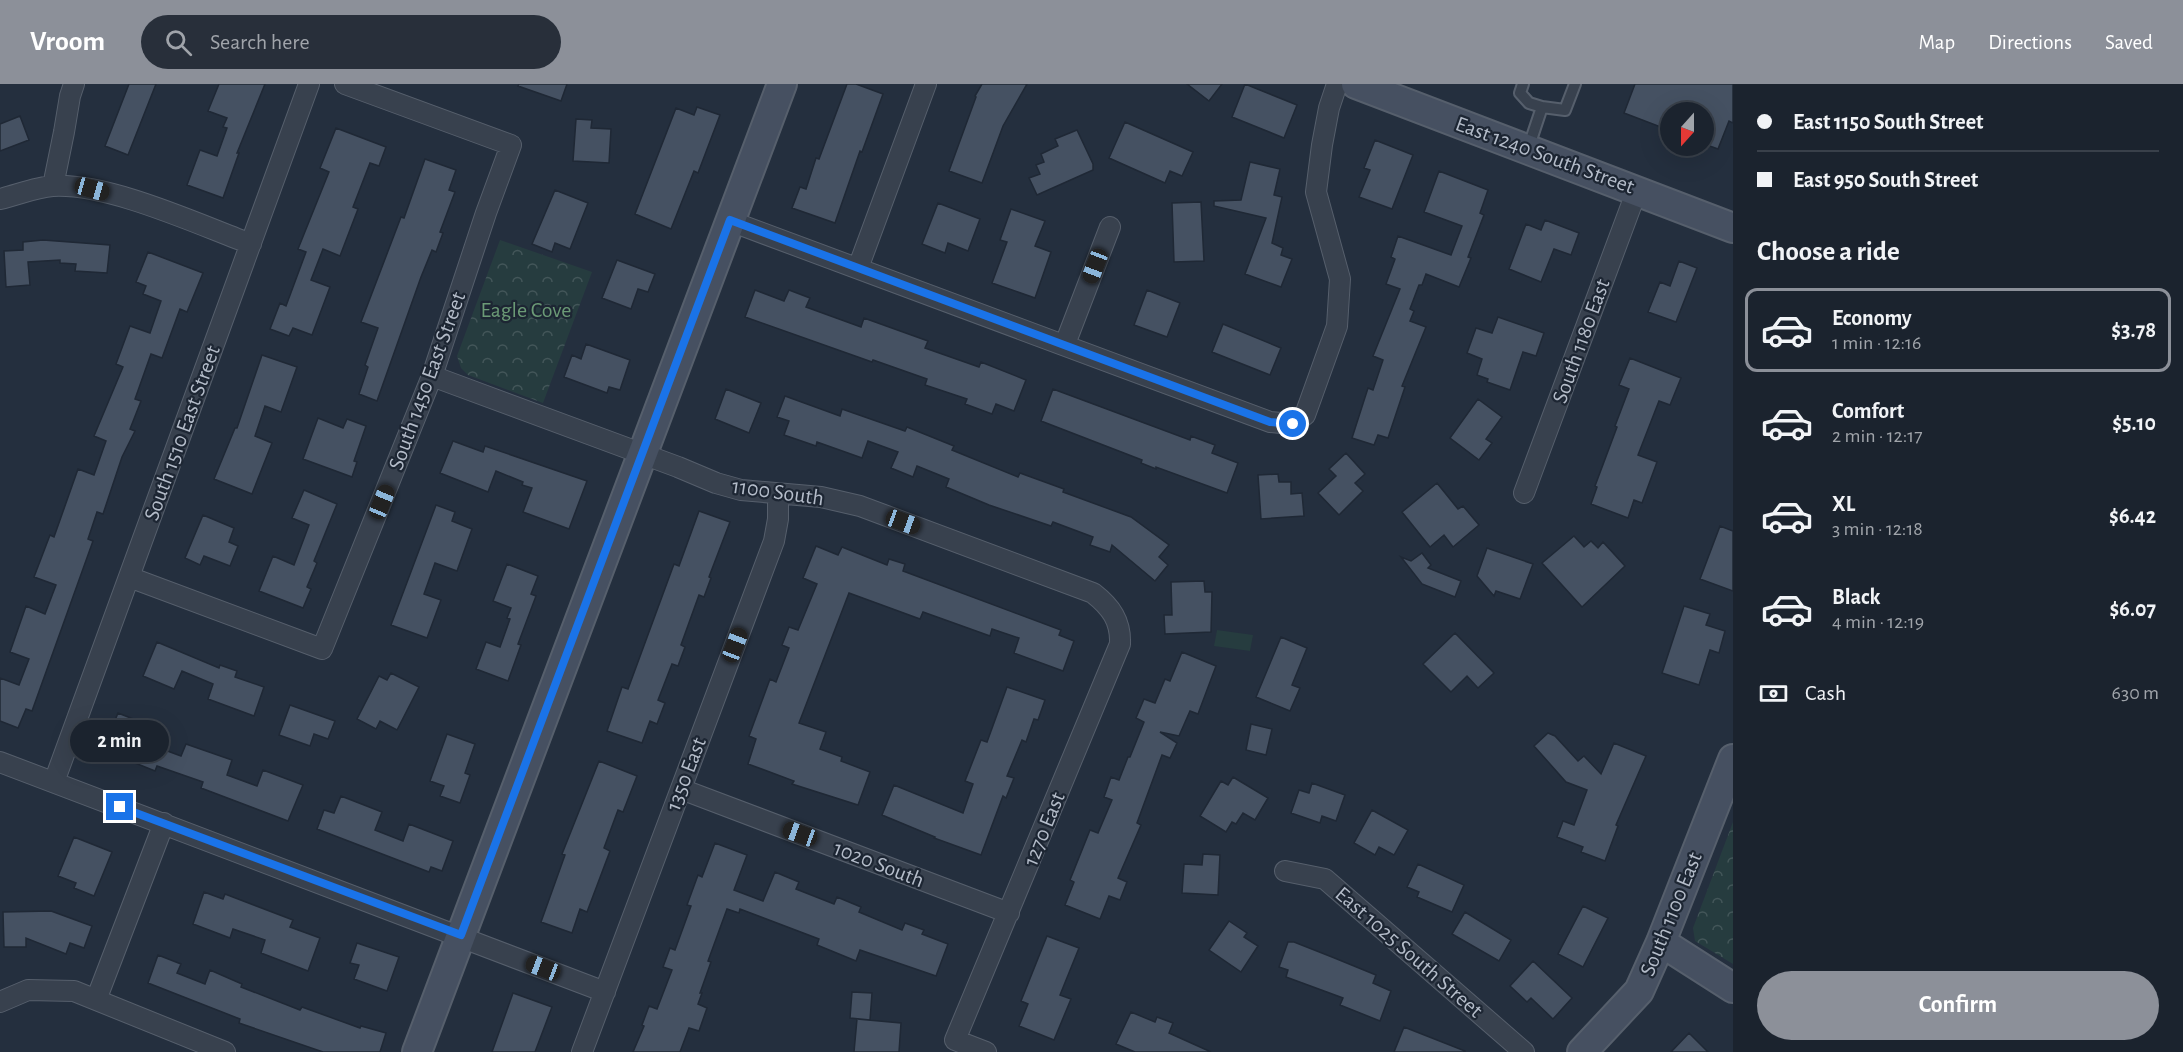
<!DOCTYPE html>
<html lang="en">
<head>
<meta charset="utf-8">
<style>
  :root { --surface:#1b232e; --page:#282f3a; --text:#f1f3f6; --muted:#a0a4aa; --line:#39404a; --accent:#8c9099 }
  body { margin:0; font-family:"Alegreya Sans",sans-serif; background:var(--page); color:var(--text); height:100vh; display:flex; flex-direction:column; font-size:22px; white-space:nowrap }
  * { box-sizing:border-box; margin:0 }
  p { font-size:20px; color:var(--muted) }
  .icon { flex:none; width:33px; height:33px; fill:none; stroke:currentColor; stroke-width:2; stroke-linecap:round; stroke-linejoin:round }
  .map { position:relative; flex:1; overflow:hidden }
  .details { display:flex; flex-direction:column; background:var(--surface); width:450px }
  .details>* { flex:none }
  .banner { display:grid; align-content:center; height:132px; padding:0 24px; background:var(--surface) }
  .needle { width:39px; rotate:201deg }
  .tools { position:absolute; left:1660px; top:18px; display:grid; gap:12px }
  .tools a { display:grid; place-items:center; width:54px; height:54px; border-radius:50%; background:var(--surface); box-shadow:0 6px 24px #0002,0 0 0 2px var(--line); font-size:30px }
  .end { position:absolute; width:27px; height:27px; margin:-14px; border:8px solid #1a73e8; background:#fff; box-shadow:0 0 0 3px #fff }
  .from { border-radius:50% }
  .bubble { position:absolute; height:42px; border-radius:21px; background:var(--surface); box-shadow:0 6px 24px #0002,0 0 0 2px var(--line); font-size:20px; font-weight:600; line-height:42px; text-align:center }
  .car { position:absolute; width:18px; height:36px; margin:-18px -9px; border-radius:8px; box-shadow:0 0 4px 2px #0007; background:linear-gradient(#222 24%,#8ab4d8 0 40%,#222 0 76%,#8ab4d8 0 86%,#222 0) }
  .banner b { display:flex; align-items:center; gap:21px; height:57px; font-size:22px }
  .banner b+b { border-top:2px solid var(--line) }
  .banner i { width:15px; height:15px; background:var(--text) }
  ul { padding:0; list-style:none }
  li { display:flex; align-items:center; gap:18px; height:84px; margin:0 12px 9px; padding:0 12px; border:3px solid transparent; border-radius:12px }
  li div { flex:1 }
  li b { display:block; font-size:22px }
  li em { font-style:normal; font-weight:600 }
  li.active { border-color:var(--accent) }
  li>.icon { width:54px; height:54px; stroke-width:1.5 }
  h2 { padding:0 24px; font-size:27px; line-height:72px }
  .pay { display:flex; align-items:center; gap:15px; height:66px; padding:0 24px; font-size:22px }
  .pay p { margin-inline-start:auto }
  .cta { display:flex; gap:12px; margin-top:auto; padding:12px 24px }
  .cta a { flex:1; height:69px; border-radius:36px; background:var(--accent); color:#fff; font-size:24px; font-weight:600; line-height:69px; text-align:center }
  header { display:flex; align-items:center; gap:36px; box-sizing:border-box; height:84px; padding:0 30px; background:var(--accent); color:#fff }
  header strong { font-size:28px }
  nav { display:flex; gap:33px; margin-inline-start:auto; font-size:21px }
  .search { width:420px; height:54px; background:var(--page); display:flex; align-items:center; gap:15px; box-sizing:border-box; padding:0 21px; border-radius:33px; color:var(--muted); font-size:22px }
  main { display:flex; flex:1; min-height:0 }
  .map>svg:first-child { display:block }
</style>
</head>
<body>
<header>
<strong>Vroom</strong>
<div class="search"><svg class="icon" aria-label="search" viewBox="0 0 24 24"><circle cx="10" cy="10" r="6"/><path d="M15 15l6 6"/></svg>Search here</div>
<nav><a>Map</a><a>Directions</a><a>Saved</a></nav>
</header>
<main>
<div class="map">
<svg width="1733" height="968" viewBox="0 0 1733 968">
  <defs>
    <pattern id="park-crowns" width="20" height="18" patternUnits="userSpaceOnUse" patternTransform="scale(1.5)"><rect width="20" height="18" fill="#263c3f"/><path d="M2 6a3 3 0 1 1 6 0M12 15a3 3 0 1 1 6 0" fill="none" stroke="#435659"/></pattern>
  </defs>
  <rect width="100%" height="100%" fill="#242f3e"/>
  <path fill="url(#park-crowns)" d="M500,156L592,188L543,319L468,291L461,284L457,272Z
    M1733,738V880L1695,857L1693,844Z"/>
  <path fill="#263c3f" d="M1217,546L1253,551L1250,567L1214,562Z"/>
  <path fill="#455162" stroke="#1f2835" stroke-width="1.5" d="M129,0H156L128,71L105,62Z
    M219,0H265L237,69H239L223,114L187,101L200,66L217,72L227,44L223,43L227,34L208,27Z
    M519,0H567L561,17L518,2Z
    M847,0H856L883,10L862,68L860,67L835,139L792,124L800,103L806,105L816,74L819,75Z
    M982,0H1027L1003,42L982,99L949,87L976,13L975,12Z
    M1187,0H1222L1209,17Z
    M1245,0L1297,21L1284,54L1232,33Z
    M1635,0H1733V39L1729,37L1718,65L1704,60V28H1671V47L1624,29Z
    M697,23L720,31L698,89L694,87L671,145L635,130L676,24L694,31Z
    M20,32L29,56L0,67V40Z
    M576,35L592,36L591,44L611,45L609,79L573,77Z
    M1125,38L1193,68L1182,92L1170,87L1165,99L1109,74Z
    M336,44L386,63L379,82L370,79L353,123L358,125L340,172L323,165L311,196L330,203L312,251L293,244L289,252L270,245L280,219L286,222L306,168L298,165L329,88L320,84Z
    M1077,46L1093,80V86L1037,111L1029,94L1040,90L1036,81L1044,78L1041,70L1058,62L1055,55Z
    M1375,56L1413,71L1392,125L1359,113L1370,86L1364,84Z
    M425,75L456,86L449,106L455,108L440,148L443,149L436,168L432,166L421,193L377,317L359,310L368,283L365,281L378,244L361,238L401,133L404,134Z
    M1250,78L1280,85L1274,111L1282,113L1272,159L1283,164L1281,171L1292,175L1281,203L1245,190L1266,134L1214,122V117L1241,116Z
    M1439,87L1488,106L1480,129L1484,131L1468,173L1471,174L1459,203L1426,190L1422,201H1419L1410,225L1414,227L1410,237L1426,243L1402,302L1405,303L1388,354L1378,351L1374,361L1352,354L1368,304L1373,306L1383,276L1373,272L1400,205L1386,200L1395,175L1391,173L1398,152L1451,171L1462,142L1424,128Z
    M555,106L588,119L570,165L555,159L552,168L532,160Z
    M1201,118L1204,177L1174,178L1172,119Z
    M938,119L980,135L968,167L948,159L945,169L922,160Z
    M1011,125L1045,137L1035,162L1051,168L1035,214L992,199L1007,158L1000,156Z
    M1545,136L1579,149L1571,171L1554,165L1541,198L1509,185L1526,140L1541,146Z
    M43,156L110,161L107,189L75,187L76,180L60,179V176L28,178L30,201L6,203L4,167L23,166V158Z
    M148,168L203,189L187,228L180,225L162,274L151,270L135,315L141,317L130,345L135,347L122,373L103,430L97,428L88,455L93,457L32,627L26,625L18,644L0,637V594L19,601L29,575L10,568L26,522L45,530L56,501L34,493L50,451L54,453L78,385L94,391L106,357L94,352L123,283L116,280L130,242L150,249L161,217L143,210L146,202L136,198Z
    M617,176L655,190L648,208L638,205L631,225L602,214Z
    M1679,177L1697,184L1676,238L1648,228L1660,198L1670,202Z
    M755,206L784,217L789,206L810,214L806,223L861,243L864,234L928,257L925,264L979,283L981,278L1026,296L1014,327L996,320L992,330L965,320L967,315L925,301L927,295L873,276L872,278L745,233Z
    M1147,206L1180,219L1167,253L1134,241Z
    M1498,233L1544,249L1536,272L1523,268L1510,306L1487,298L1488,295L1477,291L1482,275L1467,269L1476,244L1492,249Z
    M1223,240L1281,264L1270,291L1212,268Z
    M586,260L630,276L620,306L609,303L607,309L564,293L572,271L581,275Z
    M262,271L297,283L281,328L265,322L255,352L272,359L252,410L214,395L235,344H237Z
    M1630,274L1681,294L1670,321L1659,317L1638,371L1657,378L1642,419L1634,416L1628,434L1591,420L1597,403L1595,402L1617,343L1615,342L1629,305L1619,301Z
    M726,305L761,319L749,349L715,335Z
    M1053,305L1190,356L1191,352L1215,361L1212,369L1238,379L1227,409L1156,383V385L1141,379L1142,376L1041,337Z
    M785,312L840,332L842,325L905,347L907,343L954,362L952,366L1018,393L1020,389L1064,405L1063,408L1131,433L1169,461L1159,473L1168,481L1155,497L1112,461L1110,468L1090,461L1093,453L1053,438L1051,442L989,421L946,403L949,395L917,382L913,393L891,384L898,368L868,357L862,374L817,358L816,362L784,351L789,337L777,333Z
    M1478,315L1502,333L1486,355L1492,359L1479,376L1450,354Z
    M318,334L343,344L347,335L366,342L354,377L357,378L352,393L303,375Z
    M453,357L483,368L485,362L587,397L569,445L523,428L532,404L522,401L523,398L496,387L488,408L440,389Z
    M1346,369L1365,390L1355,399L1363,407L1339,431L1318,409L1336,392L1329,385Z
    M1278,390L1279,398H1291V410L1302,409L1304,432L1261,435L1258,391Z
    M1437,399L1458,425L1463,422L1479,441L1453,463L1444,451L1430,463L1402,428Z
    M304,406L337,420L314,477L317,479L307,503L311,505L303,524L259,507L273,472L294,481L309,441L292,434Z
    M436,421L455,428L452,437L472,445L457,487L435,479L424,510L441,516L427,554L391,541Z
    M699,427L730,438L709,493L711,494L704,513L699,511L681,561L685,563L678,582L672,580L658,616L665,619L657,640L650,637L642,659L607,647L622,603L628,605L674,480L679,482Z
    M203,431L234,444L229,458L238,462L230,482L204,472L200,481L185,474Z
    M1720,442L1733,447V507L1700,495Z
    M1574,452L1584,463L1591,457L1598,464L1603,458L1625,482L1582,523L1542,479Z
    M816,462L838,471L842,463L887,481L889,475L905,480L903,487L1061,546L1059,551L1074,557L1063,587L1014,569L1019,554L992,545L990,552L923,528L920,535L849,509L799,639L826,648L820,665L842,673L841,677L870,688L858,721L792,700L794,697L748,680L756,655L749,652L770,595L776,598L789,564L782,561L789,543L798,546L817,500L803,494Z
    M1487,464L1533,480L1520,515L1496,507L1494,512L1477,492Z
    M1422,469L1431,481L1428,484L1461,497L1455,513L1422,500L1401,473L1411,477Z
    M507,480L538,492L531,510L536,512L518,560L521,561L508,597L476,585L486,558L500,563L510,535L507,534L511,524L493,517Z
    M1204,497L1205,508H1212L1211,548L1165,550L1164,531H1172L1171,498Z
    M1684,522L1710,530L1706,541L1725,547L1719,569L1710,566L1699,601L1662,589Z
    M1455,549L1494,589L1478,604L1467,592L1451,608L1423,580Z
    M1281,553L1307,564L1292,601L1300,604L1290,627L1256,613Z
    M157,558L219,584L220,581L237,587L235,593L264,603L254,632L208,615L213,600L182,587L174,605L143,592Z
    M1182,568L1216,582L1198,630L1190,627L1179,652L1160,648L1177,659L1170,674L1162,671L1137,739L1141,741L1118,794L1127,798L1120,816L1109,812L1100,835L1065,821L1074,798L1070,796L1090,746L1098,749L1112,716L1104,713L1111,693L1119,696L1128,673H1130L1144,638L1136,634L1144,615L1155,619L1165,595L1170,597Z
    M391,589L419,603L397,646L380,637L376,645L357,635L379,592L387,596Z
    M1007,603L1045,616L1038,636L1034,635L1026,658L1022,656L1007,692L1014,694L1006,714L1003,712L981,771L934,754L935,753L882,731L894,701L963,729L973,700L965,697L981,656L987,658Z
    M290,621L335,637L328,655L314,650L310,662L279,651Z
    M118,629L161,646L154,662L181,672L186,660L232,676L227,691L257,702L263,686L303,701L288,737L201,704L203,698L157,682L155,687L103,666Z
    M1251,640L1272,645L1266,671L1246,666Z
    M1548,649L1555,652L1578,677L1584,672L1601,690L1614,659L1646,672L1616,741L1618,742L1605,777L1581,768L1583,763L1557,753L1563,737L1574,741L1587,706L1566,698L1534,662Z
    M447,650L475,660L465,689L470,691L460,719L440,712L444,702L430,697Z
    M599,677L637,692L623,728L618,726L604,764L610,767L587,828L580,825L572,849L541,838L565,771L562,770Z
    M1233,693L1268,714L1255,736L1243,729L1236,740L1232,738L1226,748L1200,732L1221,697L1228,701Z
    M1312,699L1345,711L1336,737L1322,732L1320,739L1291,729L1299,706L1309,709Z
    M341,712L382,728L375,746L403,757L409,740L453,757L442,787L431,783L429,788L317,745L324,726L334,729Z
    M1372,726L1408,746L1394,771L1379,763L1375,771L1354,759Z
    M74,753L112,768L94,812L74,804L76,799L58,792Z
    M715,759L747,771L734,806L763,817L775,788L799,798L796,805L834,820L837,813L861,823L859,828L902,846L905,839L924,846L922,850L948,860L936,892L860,866L856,877L817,861L819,855L740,825L739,829L727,825L708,877L711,878L700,909H702L698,920L707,924L699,947L689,944L680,968H633L644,942L642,941L649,922L657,925L672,886L663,883L670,864L675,866L691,822L687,821L698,791L702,793Z
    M1203,770L1220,771L1218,811L1182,809L1184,780L1202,781Z
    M1418,780L1464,801L1452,828L1417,813L1419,808L1407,803Z
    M204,808L223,815L225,810L293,836L290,843L320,854L308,887L261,869L265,856L233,845L230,854L193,840Z
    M1583,822L1608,834L1583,883L1558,870Z
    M51,827L92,842L84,864L70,859L66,870L26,854V863H4L3,828Z
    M1465,828L1511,856L1499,877L1452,850Z
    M1229,837L1247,849L1244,853L1258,862L1241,888L1209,866Z
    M1047,852L1079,864L1060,911L1071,915L1054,956L1019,942L1028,920L1021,917Z
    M1288,858H1294L1332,873L1376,891L1373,899L1391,907L1380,937L1340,921L1343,914L1286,893L1288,886L1279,883Z
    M357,859L399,873L387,907L354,895L359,881L350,879Z
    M158,871L181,880L177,889L205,900L210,886L242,900L241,903L300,926L302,923L360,944L361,942L386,949L380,968H323L239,939L240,935L148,899Z
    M1533,877L1572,914L1553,935L1531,914L1527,918L1510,902Z
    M852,908L872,909L870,936L850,934Z
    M513,909L552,923L535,968H492Z
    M1131,928L1155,938L1157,933L1173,939L1169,949L1211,968H1135L1116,960Z
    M857,935L901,939L899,968H854Z
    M1404,943L1465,967V968H1394Z
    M1689,949L1708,968H1671Z"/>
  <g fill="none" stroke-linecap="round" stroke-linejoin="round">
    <defs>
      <path id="lane" d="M1523,0L1520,9L1529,19L1542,23L1528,65
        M1542,23L1565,26L1575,0"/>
      <path id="street" d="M53,102L64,48L70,12L74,0
        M0,115C17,111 36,103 53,102C109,99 197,140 251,160
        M730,137L1270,338L1292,340L1305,331L1337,242L1340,195L1316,108L1322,61L1329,24L1337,0
        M858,184L926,0
        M1065,260L1110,143
        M432,292L678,383L716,399L741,406L821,413L860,422L1093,509C1111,523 1121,537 1120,560L955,956L986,968
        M1524,409L1637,106
        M129,493L322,565L432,292L486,129L511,61L345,0
        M0,678L605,908
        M54,698L309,0
        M681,705L1009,829
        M1285,787L1325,795L1524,968
        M96,916L164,739
        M0,918L28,906L74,907L225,968
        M582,968L774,457L778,435V410"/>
      <path id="secondary" d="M1356,0L1733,144
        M1661,858L1733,904
        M417,968L782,0
        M1582,968L1639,907L1661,858L1733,675"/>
    </defs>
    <use href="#lane" stroke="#565f6c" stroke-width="14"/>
    <use href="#street" stroke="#565f6c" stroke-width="22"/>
    <use href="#secondary" stroke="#565f6c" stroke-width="32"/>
    <use href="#lane" stroke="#38414e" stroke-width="10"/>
    <use href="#street" stroke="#38414e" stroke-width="20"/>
    <use href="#secondary" stroke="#465061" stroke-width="28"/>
  </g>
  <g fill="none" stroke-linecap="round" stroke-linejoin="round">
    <path stroke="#1a73e8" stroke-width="8" d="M120,723L461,851L730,136L1270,338L1293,340"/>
  </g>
  <g text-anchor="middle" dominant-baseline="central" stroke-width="4.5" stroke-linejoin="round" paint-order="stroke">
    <g font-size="22" fill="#b4bcc9" stroke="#1d2633">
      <text transform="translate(1545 71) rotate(20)">East 1240 South Street</text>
      <text transform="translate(1581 257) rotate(-70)">South 1180 East</text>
      <text transform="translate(427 297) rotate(-70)">South 1450 East Street</text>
      <text transform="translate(182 349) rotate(-70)">South 1510 East Street</text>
      <text transform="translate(778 408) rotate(8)">1100 South</text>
      <text transform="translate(686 690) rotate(-69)">1350 East</text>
      <text transform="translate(1044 745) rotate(-68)">1270 East</text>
      <text transform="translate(879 780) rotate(21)">1020 South</text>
      <text transform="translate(1671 830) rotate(-68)">South 1100 East</text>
      <text transform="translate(1409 868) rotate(41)">East 1025 South Street</text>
    </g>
    <g font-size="22" fill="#6b9a76" stroke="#1d2633">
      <text x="526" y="226">Eagle Cove</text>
    </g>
  </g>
</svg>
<div class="tools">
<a><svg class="needle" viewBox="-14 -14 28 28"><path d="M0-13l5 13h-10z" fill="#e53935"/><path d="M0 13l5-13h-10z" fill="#a0a4aa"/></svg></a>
</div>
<i class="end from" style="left:1293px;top:340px"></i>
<i class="end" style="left:120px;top:723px"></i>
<div class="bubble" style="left:70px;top:636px;width:99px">2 min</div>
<i class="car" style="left:92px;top:105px;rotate:106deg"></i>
<i class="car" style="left:1095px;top:182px;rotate:201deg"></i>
<i class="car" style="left:382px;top:418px;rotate:22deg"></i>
<i class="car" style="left:903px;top:438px;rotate:110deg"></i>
<i class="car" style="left:735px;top:561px;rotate:21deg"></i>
<i class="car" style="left:800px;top:750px;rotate:290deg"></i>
<i class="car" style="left:543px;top:884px;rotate:291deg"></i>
</div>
<section class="details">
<div class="banner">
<b><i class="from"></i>East 1150 South Street</b>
<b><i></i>East 950 South Street</b>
</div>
<h2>Choose a ride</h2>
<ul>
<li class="active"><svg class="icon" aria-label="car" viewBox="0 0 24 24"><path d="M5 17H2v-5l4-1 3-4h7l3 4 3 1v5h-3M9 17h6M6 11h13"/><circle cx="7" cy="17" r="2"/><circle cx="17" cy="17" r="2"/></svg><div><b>Economy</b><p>1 min · 12:16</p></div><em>$3.78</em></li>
<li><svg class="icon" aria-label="car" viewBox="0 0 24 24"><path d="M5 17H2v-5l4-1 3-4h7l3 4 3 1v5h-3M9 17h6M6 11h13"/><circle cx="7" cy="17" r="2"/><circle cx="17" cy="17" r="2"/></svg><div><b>Comfort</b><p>2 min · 12:17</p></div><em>$5.10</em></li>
<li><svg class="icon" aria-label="car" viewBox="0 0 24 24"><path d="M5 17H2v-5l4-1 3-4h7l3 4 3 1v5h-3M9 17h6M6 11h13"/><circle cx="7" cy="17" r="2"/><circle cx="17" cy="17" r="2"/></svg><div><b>XL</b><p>3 min · 12:18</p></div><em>$6.42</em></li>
<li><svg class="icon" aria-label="car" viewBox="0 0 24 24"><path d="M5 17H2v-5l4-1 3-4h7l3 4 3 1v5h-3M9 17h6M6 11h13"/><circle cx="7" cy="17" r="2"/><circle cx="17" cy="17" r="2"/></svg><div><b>Black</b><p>4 min · 12:19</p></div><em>$6.07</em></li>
</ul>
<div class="pay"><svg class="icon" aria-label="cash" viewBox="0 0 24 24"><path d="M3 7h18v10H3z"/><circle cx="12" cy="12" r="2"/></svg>Cash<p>630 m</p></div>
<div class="cta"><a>Confirm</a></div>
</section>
</main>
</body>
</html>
